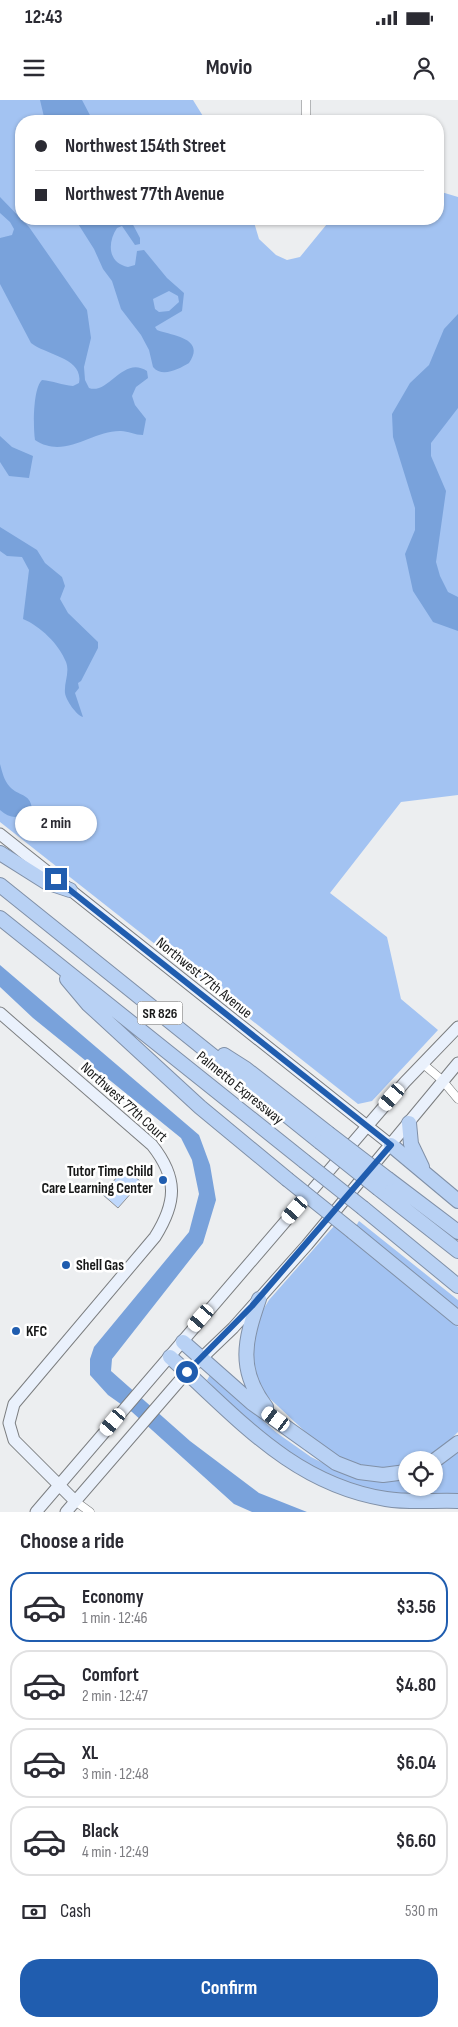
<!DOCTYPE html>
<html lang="en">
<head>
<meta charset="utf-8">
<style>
  :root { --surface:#fff; --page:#f7f7f7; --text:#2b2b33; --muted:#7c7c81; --line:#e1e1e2; --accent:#205daf }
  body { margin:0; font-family:"Sofia Sans Condensed",sans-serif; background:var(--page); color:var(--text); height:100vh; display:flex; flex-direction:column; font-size:19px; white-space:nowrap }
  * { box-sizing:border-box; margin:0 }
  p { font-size:16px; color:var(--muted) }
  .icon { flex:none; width:28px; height:28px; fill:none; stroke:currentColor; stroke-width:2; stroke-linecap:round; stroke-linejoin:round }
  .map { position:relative; height:1412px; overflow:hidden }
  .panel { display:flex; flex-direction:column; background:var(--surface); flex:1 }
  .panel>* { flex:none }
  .hud { position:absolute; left:15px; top:15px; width:429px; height:110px; border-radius:20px; box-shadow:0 1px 4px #0004; display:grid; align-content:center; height:110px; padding:0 20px; background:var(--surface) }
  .tools { position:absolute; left:398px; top:1351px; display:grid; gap:10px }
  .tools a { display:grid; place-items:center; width:45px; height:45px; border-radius:50%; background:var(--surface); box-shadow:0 1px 4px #0004; font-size:25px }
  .end { position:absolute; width:22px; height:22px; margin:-11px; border:6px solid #205daf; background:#fff; box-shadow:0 0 0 2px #fff }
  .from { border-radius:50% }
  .bubble { position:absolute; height:35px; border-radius:18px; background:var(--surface); box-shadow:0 1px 4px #0004; font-size:16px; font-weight:700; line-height:35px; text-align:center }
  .car { position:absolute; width:15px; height:30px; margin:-15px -8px; border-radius:6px; box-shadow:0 0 4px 1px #0007; background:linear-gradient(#fff 24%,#345 0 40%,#fff 0 76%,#345 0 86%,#fff 0) }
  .hud b { display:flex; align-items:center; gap:18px; height:48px; font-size:19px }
  .hud b+b { border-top:1px solid var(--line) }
  .hud i { width:12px; height:12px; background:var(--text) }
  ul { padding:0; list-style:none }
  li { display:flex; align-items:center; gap:15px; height:70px; margin:0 10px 8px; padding:0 10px; border:2px solid var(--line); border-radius:20px }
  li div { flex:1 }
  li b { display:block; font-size:19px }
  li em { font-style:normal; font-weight:700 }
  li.on { border-color:var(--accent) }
  li>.icon { width:45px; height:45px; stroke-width:1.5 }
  h2 { padding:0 20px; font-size:22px; line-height:60px }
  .pay { display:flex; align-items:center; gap:12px; height:55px; padding:0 20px; font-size:19px }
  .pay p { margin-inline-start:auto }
  .button { display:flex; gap:10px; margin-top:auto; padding:10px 20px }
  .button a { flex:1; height:58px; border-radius:20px; background:var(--accent); color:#fff; font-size:20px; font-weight:700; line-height:58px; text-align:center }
  .status { display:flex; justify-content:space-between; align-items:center; height:35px; padding:0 25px; background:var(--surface); direction:ltr }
  .status svg { height:14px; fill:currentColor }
  header { display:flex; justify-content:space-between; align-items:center; height:65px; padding:0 20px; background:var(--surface); font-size:22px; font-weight:700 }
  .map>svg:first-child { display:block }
</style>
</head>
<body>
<div class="status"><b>12:43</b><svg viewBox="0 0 49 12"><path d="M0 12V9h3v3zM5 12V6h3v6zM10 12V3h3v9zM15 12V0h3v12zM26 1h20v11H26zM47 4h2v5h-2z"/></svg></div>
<header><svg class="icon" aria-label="menu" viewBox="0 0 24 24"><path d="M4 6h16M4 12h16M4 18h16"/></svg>Movio<svg class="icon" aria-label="person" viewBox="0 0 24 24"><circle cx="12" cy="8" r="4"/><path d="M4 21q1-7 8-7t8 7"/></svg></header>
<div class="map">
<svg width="458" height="1412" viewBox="0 0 458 1412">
  <rect width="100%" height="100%" fill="#eceef0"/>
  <path fill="#a3c3f2" d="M0,0H193L206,21H21V119H253L259,139L276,155L287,160L300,157L331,119H438V91L458,97V695L401,702L330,793L387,837L401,899L438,930L372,1001L358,1004L0,722Z
    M359,1121L458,1200V1210L356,1126Z
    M334,1126L448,1215L458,1227V1332C440,1350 433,1360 406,1360V1367C338,1374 316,1340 269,1298L261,1290L253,1267L254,1225L269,1200Z
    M210,1275L277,1333L311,1357L329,1366L406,1377V1388H434V1367L458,1349V1394C431,1394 404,1396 377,1391C309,1379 252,1330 207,1280Z"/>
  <path fill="#79a2db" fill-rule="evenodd" d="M40,0H82L93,21H45Z
    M0,97L29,127L87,210L91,238L84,267L85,280L89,288C109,295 123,255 147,271L148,278L136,287L132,296L135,305L146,319L143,335C135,335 128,331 121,331C92,330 65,360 35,340C33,327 33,288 42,280C53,281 62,285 73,286L79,283C84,258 46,255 31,243L0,184V138L12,135L14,129L10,122L0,113Z
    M75,119H130L140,138V144L135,145L122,126L117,128C107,143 108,163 128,167L135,165L137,151L144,150L167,178L184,193L182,211L155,227L157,230C173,236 206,238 189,263C179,269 162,278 153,267L149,250L141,235L121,209L112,181L103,169L94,149ZM169,191L178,196L179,202L169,211L159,212L155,209L153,199Z
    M458,214V308L431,343V356L446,391L436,462L440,476L448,492L458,497V531L433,522L413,491L405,454L415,430V408L393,337L392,314L410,283L429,265L444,229Z
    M0,336L12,347L33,356L29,378L9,376L0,362Z
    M0,427L37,450L45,463L62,477L65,486L60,499L68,513L98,542V548L81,581L78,583L79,588L75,593L83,617C76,615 66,600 65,593C64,582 70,573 66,562C59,544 40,526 23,519L29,470L22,457L7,456L0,451Z
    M0,664C2,671 4,681 10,687C18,696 30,693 32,708C22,719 11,720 0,710Z
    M0,865L199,1035L210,1065L216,1100L203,1143L112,1259L111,1271L190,1341L259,1393L307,1412H252L234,1404L132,1312L108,1295L90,1275V1259L94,1247L189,1132L199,1094L192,1060L181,1038L33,918L0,887Z"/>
  <path fill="#bfd8fc" stroke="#909295" d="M125,1068L141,1082L118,1108L102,1094Z"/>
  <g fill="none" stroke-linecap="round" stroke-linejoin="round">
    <defs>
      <path id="street" d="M306,0V15
        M422,963L442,980L458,999
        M75,1401L90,1412"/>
      <path id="secondary" d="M0,734L391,1045
        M0,913L152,1045C178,1078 177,1102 155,1137L14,1304L9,1323L14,1340L75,1401
        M36,1412L405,982L458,927
        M66,1412L187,1272L233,1228L307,1145L458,963"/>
      <path id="highway" d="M0,753L46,782L70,790
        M0,785L320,1042
        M0,818L304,1061
        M67,879L88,904L200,1007L287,1079
        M224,955L246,969L328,1033
        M409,1023L411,1044L422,1067
        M391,1045L458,1101
        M388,1079L458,1132
        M379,1089L458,1151
        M363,1108L458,1186
        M353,1132L458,1218
        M259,1199C245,1240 237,1269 266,1307
        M183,1242L252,1303L336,1363L359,1372L383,1375L406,1372
        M170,1257C237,1317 292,1384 386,1399C409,1403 435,1400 458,1401
        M434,1361L458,1343"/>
    </defs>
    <use href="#street" stroke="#7b7d7f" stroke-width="9"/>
    <use href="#secondary" stroke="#7b7d7f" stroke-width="13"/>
    <use href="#highway" stroke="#8090a7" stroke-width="16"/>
    <use href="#street" stroke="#fff" stroke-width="8"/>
    <use href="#secondary" stroke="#eaf1fc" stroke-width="11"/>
    <use href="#highway" stroke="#b8d1f4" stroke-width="14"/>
    <defs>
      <path id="highway-bridge" d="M328,1033L388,1079
        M320,1042L379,1089
        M304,1061L363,1108
        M287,1079L353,1132"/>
    </defs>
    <use href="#highway-bridge" stroke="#8090a7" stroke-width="16" stroke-linecap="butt"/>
    <use href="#highway-bridge" stroke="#b8d1f4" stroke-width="14"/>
  </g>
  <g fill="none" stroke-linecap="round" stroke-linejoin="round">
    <path stroke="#205daf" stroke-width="6" d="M56,779L391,1045L252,1206L187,1272"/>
  </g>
  <g fill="#205daf" stroke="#fff" stroke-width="2">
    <circle cx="163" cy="1080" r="5"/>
    <circle cx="66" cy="1165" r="5"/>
    <circle cx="16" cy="1231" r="5"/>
  </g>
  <g text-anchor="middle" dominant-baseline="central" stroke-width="5" stroke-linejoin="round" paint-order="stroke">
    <rect fill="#fff" stroke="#5d5d5d" stroke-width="1" x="137.5" y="901.5" width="45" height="23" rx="4"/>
    <g font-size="14" font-weight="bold" fill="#171818">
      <text x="160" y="913">SR 826</text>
    </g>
    <g font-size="15" fill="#171818" stroke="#fff">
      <text transform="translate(204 878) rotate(39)">Northwest 77th Avenue</text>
      <text transform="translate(240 988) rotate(39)">Palmetto Expressway</text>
      <text transform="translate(124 1002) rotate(42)">Northwest 77th Court</text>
    </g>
    <g font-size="15" font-weight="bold" fill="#171818" stroke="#fff" text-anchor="start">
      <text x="153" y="1071" text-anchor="end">Tutor Time Child<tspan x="153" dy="17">Care Learning Center</tspan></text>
      <text x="76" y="1165">Shell Gas</text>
      <text x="26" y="1231">KFC</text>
    </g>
  </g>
</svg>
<div class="tools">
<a><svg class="icon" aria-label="locate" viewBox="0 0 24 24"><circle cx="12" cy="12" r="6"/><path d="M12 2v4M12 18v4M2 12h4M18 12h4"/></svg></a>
</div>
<i class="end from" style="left:187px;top:1272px"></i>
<i class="end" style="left:56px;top:779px"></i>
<div class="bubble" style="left:15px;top:706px;width:82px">2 min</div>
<i class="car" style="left:392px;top:997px;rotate:221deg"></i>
<i class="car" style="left:295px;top:1110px;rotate:221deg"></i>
<i class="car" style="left:201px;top:1218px;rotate:221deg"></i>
<i class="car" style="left:276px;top:1319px;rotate:306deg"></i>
<i class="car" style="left:113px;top:1322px;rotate:220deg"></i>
<div class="hud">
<b><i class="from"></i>Northwest 154th Street</b>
<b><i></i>Northwest 77th Avenue</b>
</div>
</div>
<section class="panel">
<h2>Choose a ride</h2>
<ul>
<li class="on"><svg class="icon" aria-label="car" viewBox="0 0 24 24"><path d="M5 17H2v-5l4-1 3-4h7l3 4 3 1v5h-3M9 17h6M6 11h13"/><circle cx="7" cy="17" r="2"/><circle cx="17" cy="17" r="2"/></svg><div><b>Economy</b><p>1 min · 12:46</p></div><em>$3.56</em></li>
<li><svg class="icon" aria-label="car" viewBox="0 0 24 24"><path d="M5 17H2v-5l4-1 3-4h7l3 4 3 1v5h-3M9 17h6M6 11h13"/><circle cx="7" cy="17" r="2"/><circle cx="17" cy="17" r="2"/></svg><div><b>Comfort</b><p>2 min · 12:47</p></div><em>$4.80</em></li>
<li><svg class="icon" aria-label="car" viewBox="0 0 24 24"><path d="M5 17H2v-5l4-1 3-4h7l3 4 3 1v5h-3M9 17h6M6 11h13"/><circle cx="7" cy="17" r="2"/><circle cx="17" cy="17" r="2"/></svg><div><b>XL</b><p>3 min · 12:48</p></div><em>$6.04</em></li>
<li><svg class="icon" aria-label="car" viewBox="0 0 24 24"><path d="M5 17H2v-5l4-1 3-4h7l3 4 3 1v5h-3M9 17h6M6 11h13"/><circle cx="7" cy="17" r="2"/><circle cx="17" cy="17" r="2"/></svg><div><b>Black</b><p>4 min · 12:49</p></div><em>$6.60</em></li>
</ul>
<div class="pay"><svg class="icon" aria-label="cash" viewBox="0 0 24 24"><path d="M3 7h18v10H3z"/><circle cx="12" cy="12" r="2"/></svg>Cash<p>530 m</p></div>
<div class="button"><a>Confirm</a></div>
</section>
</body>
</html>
